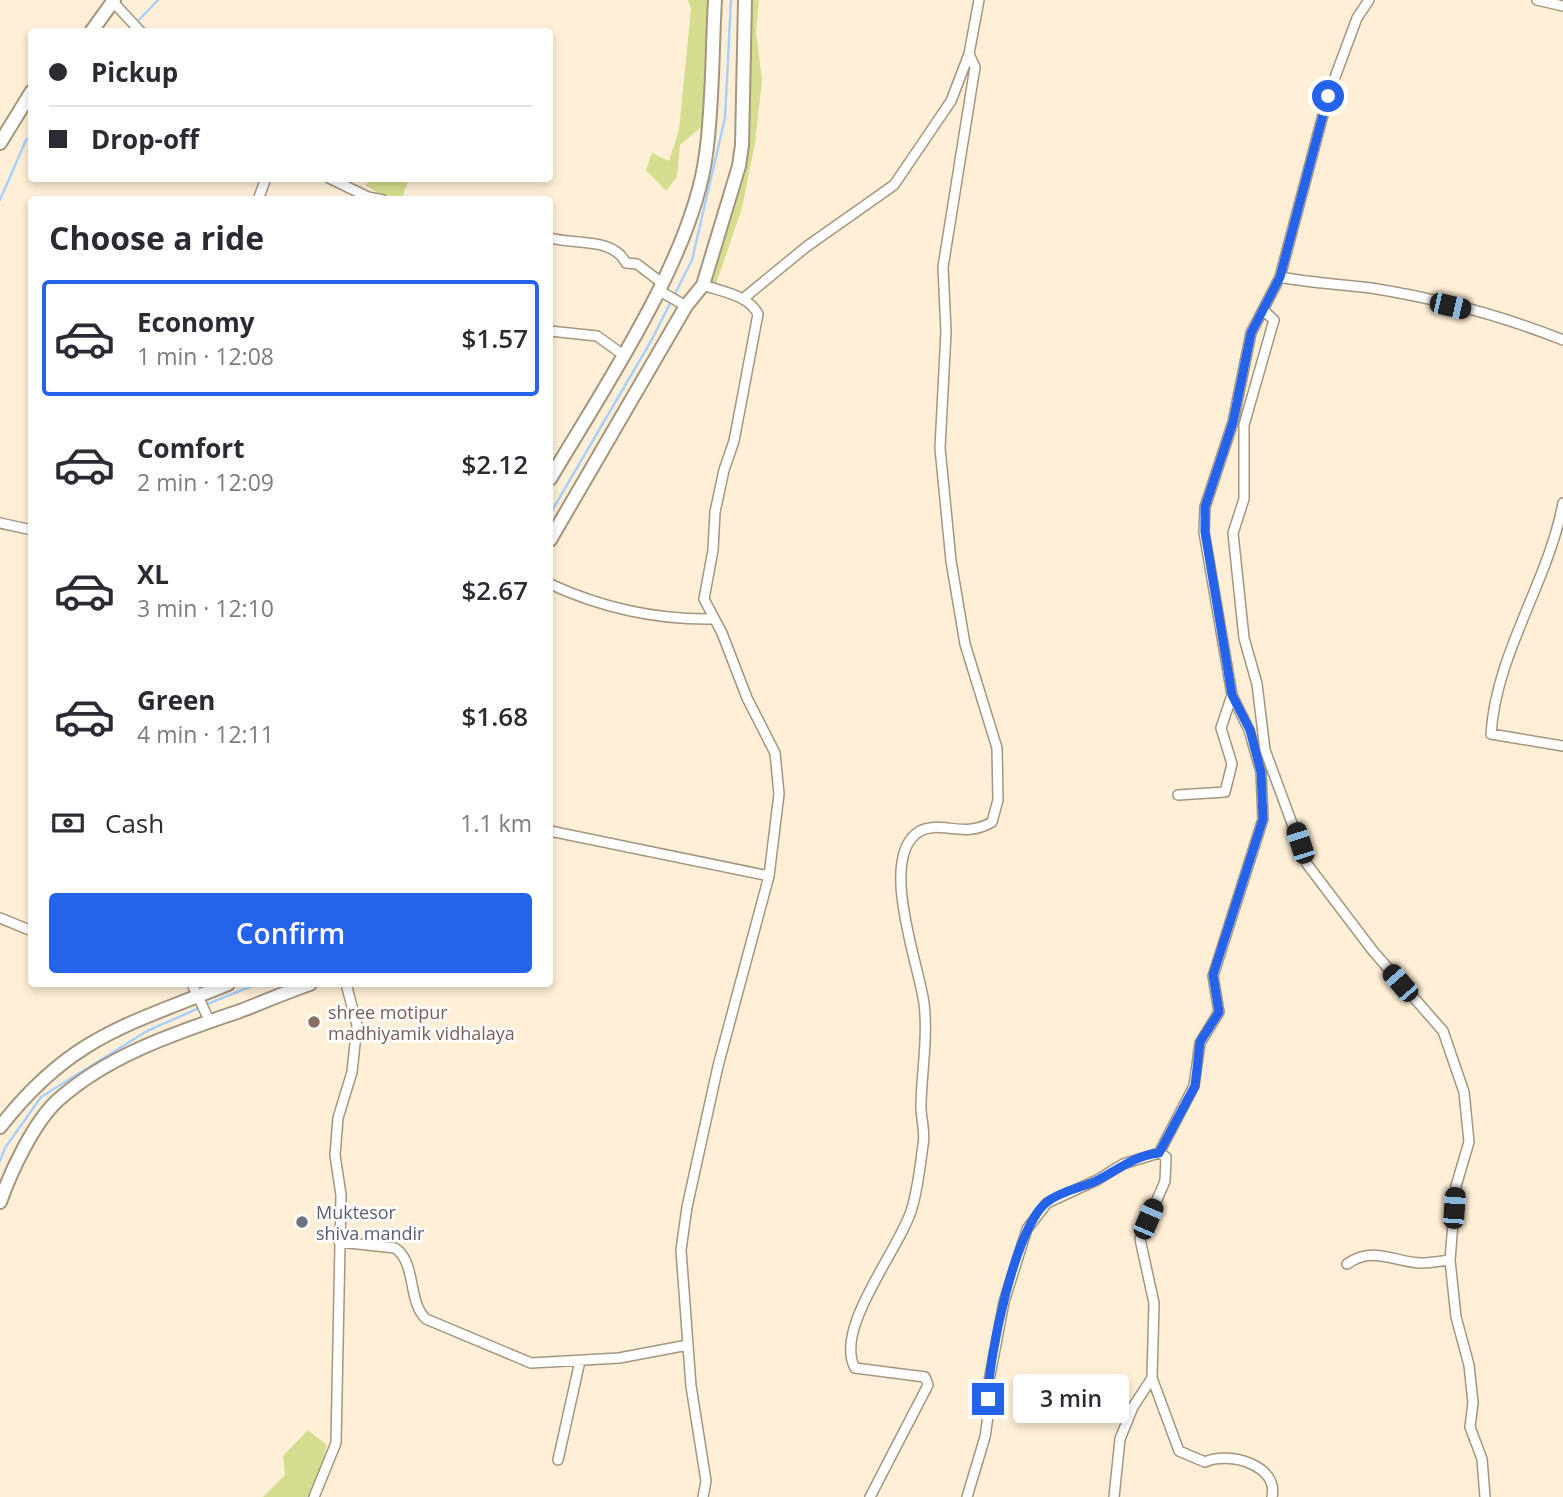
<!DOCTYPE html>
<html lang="en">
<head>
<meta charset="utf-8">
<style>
  :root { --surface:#fff; --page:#f7f7f7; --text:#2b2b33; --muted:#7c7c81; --line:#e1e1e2; --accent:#2563eb }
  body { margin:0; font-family:"Open Sans",sans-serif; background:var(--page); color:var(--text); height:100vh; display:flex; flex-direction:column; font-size:26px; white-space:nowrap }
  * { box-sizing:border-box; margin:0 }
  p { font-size:23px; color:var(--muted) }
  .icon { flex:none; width:38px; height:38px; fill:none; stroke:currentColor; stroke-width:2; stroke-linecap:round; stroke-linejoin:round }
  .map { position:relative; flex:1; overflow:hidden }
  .details { position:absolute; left:28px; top:196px; width:525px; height:791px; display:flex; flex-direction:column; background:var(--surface); border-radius:7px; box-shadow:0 4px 10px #0003 }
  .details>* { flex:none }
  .guide { position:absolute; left:28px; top:28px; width:525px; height:154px; border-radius:7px; box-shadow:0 4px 10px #0003; display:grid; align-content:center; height:154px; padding:0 21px; background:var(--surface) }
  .end { position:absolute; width:32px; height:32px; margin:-16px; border:9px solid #2563eb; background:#fff; box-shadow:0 0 0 4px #fff }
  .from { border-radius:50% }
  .bubble { position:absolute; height:49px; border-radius:7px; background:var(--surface); box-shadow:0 4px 10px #0003; font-size:23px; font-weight:600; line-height:49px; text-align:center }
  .car { position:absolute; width:21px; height:42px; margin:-21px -10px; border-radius:9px; box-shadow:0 0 5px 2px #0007; background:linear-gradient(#222 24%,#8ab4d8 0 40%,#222 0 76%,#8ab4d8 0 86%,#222 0) }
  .guide b { display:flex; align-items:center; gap:24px; height:66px; font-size:26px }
  .guide b+b { border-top:2px solid var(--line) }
  .guide i { width:18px; height:18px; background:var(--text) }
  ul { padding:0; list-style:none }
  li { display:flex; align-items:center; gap:21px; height:116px; margin:0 14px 10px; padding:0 7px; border:4px solid transparent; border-radius:7px }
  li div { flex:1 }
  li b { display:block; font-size:26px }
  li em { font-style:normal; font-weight:600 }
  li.current { border-color:var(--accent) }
  li>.icon { width:63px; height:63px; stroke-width:1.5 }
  h2 { padding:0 21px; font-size:32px; line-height:84px }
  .pay { display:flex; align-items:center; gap:18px; height:77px; padding:0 21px; font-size:26px }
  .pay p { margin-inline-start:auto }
  .primary-button { display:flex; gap:14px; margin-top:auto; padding:14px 21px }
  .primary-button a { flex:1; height:80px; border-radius:7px; background:var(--accent); color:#fff; font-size:28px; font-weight:600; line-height:80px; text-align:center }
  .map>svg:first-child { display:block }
</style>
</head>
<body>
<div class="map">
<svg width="1563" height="1497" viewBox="0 0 1563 1497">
  <rect width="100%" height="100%" fill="#feefd6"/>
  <path fill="#d4dc8d" d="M688,0H712L706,123L680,145L677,177L666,191L646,170L652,153L669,161L679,130L691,9Z
    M749,0H759L756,32L762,80L755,143L742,208L716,284L706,278L742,176L748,115Z
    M374,179V178L409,179L402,198L378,193L365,185Z
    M308,1430L327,1445L312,1497H263L285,1475L283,1456Z"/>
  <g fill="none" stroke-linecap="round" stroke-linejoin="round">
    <path stroke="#a9d0fc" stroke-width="2.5" d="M136,23L158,0
      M0,200L26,140L32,136
      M550,514L651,341L692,260L725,118L731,0
      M205,1005L257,984
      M0,1161L5,1148L41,1097L147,1031L199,1008"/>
    <defs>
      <path id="street" d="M1369,0L1357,18L1328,96L1280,277C1310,283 1340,284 1371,288C1434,298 1503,316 1563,340
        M1537,0L1563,6
        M113,2L141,32
        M969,54L979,0
        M329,178L368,197L383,200
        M258,200L266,178
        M550,238C575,245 613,237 626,263L637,264L662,283
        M703,285C723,292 748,295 758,314L734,441L724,470L715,512L713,550L704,599L722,633L747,698L775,753L779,794L769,876L718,1066L687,1207L681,1250L691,1386L706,1481L703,1497
        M658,290L686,306
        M744,298L806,247L894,185L951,101L969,54L975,67L943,267L946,332L940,448L951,561L965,644L997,748L998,800L992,822C964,839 940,820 920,831C877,856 919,965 924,1003C928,1036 922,1070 921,1103C920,1117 926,1131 923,1145C920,1166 918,1188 912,1208C901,1248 833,1328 855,1368L925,1377L928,1385L870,1497
        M1263,310L1274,320L1244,425V499L1233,533L1244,638L1257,684L1265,750L1307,864L1373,951L1443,1031L1464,1092L1469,1142L1456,1186L1450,1260L1456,1317L1469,1365L1473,1403L1470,1427L1482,1459L1485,1497
        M550,331L597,336L622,354
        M1563,503C1548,583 1496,653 1491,734L1563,746
        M0,523L32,530
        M550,584C602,608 657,620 714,619
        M1178,795L1225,792L1232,764L1221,728L1232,695
        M550,831L769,876
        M0,918L32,931
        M192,984L209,1020
        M339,1242L395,1248C417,1263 407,1301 426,1319L531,1363L619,1358L688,1345
        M1347,1264C1374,1245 1395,1263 1422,1263C1431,1263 1441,1261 1450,1260
        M1152,1378L1179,1451L1205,1462C1229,1451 1279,1465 1272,1497
        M558,1460L580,1361
        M314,1497L336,1443L341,1195L335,1155L338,1118L352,1072L357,1025L346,984
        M967,1497L985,1437L989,1409V1381L1004,1302L1027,1229L1047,1203L1097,1180L1123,1164L1159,1153
        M1114,1497L1120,1439L1133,1407L1152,1378L1154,1303L1140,1239L1165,1181L1166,1157L1159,1153L1194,1086L1200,1043L1219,1012L1213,976L1263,819L1261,772L1249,730L1232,695L1204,532L1205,507L1233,422L1251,333L1280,277"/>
      <path id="secondary" d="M91,32L114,0
        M0,143L32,91
        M550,479C603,389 693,257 706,154C713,104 712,51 715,0
        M550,540L686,306L703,285L739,166L742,145L745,0
        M0,1127C71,1036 128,1025 228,984
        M0,1202C11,1171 34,1122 58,1100C110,1054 176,1033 240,1011C264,1002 286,992 310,984"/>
    </defs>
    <use href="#street" stroke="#a4957f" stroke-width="12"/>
    <use href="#secondary" stroke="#a4957f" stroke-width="16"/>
    <use href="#street" stroke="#fff" stroke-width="9"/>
    <use href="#secondary" stroke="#fff" stroke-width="12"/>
  </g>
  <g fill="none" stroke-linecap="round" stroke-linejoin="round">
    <path stroke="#2563eb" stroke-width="9" d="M988,1399C988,1358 1015,1227 1047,1202C1061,1191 1081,1188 1096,1181C1118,1170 1135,1155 1159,1153L1195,1086L1200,1042L1219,1012L1213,975L1263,819L1261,772L1250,730L1232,695L1205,532V507L1233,422L1251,333L1280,277L1328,96"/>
  </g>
  <circle fill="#8d6e63" stroke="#fefefe" stroke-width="2.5" cx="314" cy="1022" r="7"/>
  <circle fill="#6b7280" stroke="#fefefe" stroke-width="2.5" cx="302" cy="1222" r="7"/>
  <g text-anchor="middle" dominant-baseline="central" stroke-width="5" stroke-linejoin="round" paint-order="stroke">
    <g font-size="18" fill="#785e54" stroke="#fefefe" text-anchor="start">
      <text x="328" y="1012">shree motipur<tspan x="328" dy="21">madhiyamik vidhalaya</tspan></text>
    </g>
    <g font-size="18" fill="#5b616d" stroke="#fefefe" text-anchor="start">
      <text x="316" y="1212">Muktesor<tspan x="316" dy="21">shiva mandir</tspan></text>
    </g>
  </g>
</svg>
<i class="end from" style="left:1328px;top:96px"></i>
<i class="end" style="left:988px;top:1399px"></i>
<div class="bubble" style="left:1013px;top:1374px;width:116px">3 min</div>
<i class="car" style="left:1450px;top:306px;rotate:103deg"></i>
<i class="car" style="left:1300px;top:843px;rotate:342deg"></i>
<i class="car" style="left:1400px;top:983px;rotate:319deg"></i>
<i class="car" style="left:1454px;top:1208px;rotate:4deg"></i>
<i class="car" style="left:1148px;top:1219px;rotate:23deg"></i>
<div class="guide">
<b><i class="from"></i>Pickup</b>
<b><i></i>Drop-off</b>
</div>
<section class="details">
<h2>Choose a ride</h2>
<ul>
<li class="current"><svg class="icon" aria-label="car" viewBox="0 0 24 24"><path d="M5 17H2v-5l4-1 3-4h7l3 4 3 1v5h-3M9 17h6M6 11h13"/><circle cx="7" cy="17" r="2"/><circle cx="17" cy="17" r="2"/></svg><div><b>Economy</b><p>1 min · 12:08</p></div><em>$1.57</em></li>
<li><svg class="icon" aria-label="car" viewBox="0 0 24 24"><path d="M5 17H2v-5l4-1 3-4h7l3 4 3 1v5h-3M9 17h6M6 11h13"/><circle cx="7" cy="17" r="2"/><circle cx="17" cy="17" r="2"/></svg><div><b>Comfort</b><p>2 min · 12:09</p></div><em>$2.12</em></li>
<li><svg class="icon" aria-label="car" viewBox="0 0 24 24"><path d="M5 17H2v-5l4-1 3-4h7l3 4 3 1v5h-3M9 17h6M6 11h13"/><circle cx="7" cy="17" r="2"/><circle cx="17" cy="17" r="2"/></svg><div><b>XL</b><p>3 min · 12:10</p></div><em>$2.67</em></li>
<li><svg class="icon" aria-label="car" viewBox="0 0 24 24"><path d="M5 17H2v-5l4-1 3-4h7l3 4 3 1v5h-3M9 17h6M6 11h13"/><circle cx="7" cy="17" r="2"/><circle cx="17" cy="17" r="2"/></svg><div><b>Green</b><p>4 min · 12:11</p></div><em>$1.68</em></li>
</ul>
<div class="pay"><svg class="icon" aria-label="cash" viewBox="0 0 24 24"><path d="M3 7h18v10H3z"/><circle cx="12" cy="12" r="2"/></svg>Cash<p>1.1 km</p></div>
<div class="primary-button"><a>Confirm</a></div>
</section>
</div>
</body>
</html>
